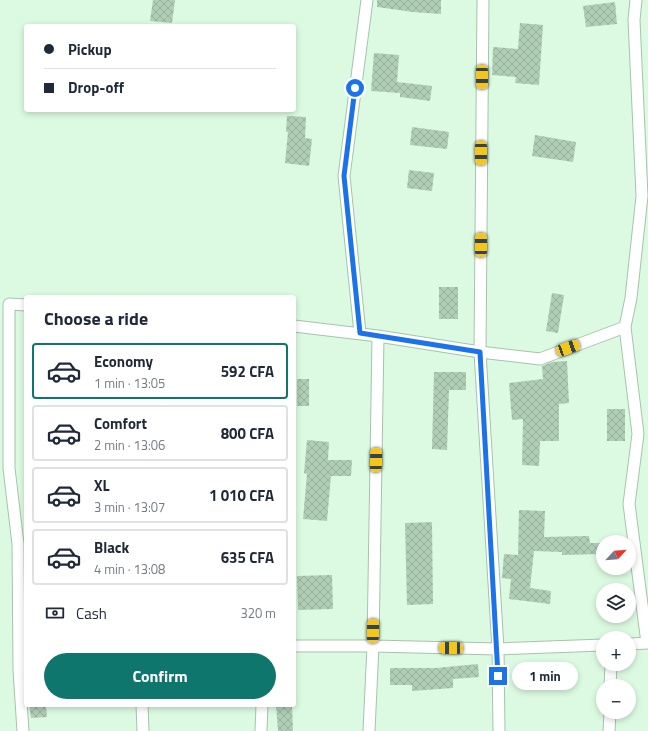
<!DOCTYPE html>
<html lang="en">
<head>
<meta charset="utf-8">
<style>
  :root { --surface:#fff; --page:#f2f2f3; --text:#1f2937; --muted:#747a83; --line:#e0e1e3; --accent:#0f766e }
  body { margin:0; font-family:"Titillium Web",sans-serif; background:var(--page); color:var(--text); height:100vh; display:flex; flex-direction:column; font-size:15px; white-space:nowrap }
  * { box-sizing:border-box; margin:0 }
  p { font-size:13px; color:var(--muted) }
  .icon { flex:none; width:22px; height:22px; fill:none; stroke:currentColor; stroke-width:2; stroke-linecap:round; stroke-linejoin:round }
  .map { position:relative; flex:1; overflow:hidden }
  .sheet { position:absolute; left:24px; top:295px; width:272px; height:412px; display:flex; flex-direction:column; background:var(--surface); border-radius:4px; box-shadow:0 2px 6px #0003 }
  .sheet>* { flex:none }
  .guide { position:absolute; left:24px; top:24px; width:272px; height:88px; border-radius:4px; box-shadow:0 2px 6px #0003; display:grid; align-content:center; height:88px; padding:0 20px; background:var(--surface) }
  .needle { width:26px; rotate:64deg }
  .buttons { position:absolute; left:596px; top:535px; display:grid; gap:8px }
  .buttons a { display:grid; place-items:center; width:40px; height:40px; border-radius:50%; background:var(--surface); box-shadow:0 2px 6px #0003; font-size:20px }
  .end { position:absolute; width:18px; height:18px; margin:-9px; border:5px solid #1a73e8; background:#fff; box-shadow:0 0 0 2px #fff }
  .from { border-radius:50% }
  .bubble { position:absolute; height:28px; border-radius:14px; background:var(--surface); box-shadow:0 2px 6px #0003; font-size:13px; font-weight:700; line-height:28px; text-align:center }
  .car { position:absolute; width:12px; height:24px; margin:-12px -6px; border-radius:5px; box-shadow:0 0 3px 1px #0007; background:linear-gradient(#f5c518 24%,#345 0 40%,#f5c518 0 76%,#345 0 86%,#f5c518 0) }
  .guide b { display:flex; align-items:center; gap:14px; height:38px; font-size:15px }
  .guide b+b { border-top:1px solid var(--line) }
  .guide i { width:10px; height:10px; background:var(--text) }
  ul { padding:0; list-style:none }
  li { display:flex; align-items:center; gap:12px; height:56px; margin:0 8px 6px; padding:0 12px; border:2px solid var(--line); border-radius:4px }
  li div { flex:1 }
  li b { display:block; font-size:15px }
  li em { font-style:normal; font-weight:700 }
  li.selected { border-color:var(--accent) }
  li>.icon { width:36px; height:36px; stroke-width:1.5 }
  h2 { padding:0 20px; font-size:18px; line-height:48px }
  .pay { display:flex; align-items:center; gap:10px; height:44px; padding:0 20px; font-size:15px }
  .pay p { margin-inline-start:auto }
  .button { display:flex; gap:8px; margin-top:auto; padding:8px 20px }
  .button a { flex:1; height:46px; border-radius:24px; background:var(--accent); color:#fff; font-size:16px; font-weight:700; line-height:46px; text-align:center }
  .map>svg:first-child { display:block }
</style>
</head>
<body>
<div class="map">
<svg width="648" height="731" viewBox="0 0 648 731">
  <defs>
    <pattern id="building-cross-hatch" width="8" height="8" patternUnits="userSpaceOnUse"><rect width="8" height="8" fill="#b0cdb5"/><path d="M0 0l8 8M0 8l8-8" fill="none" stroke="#97b09b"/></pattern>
  </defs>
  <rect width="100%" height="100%" fill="#dcfae1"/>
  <path fill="url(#building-cross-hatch)" d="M153,0H175L172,23L150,21Z
    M377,0H441V14L413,12L377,7Z
    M615,2L617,24L586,27L583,6Z
    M520,23L543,25L539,85L515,83L516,77L492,75L493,47L518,49Z
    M374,53L399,55L397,82L432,86L430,101L400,97V93L371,91Z
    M287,116L306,117L305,138L312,139L309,166L285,163L288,132H286Z
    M412,127L449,132L447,149L410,145Z
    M535,135L576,142L573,162L532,156Z
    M409,170L434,173L432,191L407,188Z
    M439,287H458V319H439Z
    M552,293L564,295L558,333L546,331Z
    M567,361L569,403L559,404V441H540L539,466L522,465L523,419L512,420L509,383L543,379L542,366L552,362Z
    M434,372H466V390H449L447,450L432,449Z
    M297,379H309V406H297Z
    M607,409H625V441H607Z
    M307,440L329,442L328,460H352L351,476H331L327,521L303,519L307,474L304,473Z
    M519,510L545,511L544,537L589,536L590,543H602V554L562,555V552L534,551L530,588L551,591L550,604L509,599L511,579L502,578L504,554L518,555Z
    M432,522L433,604L407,605L405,523Z
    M332,575L333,609L298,610L297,576Z
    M478,664L479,677L453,679V688L412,691V685H390V668H436Z
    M29,705H46L47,717L31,718Z
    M276,705H292L293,731H278Z"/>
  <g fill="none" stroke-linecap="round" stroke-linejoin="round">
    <defs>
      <path id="minor" d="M636,0L634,20L642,196L631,298L625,327L638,434L629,504L647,643
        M26,305L9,304V468L18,544L19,670L26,669
        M294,326L378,336L480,352L540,359L625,327
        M360,333L344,176L367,0
        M629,644L648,643
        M294,646H373L378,336
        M19,670L23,731
        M610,686L611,664
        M142,705L143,731
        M261,731L262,705
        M369,731L373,646L498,649L480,352L483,0
        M499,731L498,649L603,645
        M609,731L610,712"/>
    </defs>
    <use href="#minor" stroke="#a6c3ab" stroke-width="13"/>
    <use href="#minor" stroke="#fff" stroke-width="11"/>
  </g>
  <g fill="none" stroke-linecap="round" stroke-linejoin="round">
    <path stroke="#1a73e8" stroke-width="5" d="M355,88L344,176L360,333L480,352L498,676"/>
  </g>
</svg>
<div class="buttons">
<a><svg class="needle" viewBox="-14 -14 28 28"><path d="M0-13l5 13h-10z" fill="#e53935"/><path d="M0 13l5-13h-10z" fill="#747a83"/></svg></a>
<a><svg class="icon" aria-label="layers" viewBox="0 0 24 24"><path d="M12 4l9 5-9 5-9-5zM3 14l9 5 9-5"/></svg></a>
<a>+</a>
<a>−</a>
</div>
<i class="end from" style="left:355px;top:88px"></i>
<i class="end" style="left:498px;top:676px"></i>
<div class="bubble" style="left:512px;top:662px;width:66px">1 min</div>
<i class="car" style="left:482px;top:77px;rotate:180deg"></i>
<i class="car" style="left:481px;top:153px;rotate:180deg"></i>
<i class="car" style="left:481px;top:245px;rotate:0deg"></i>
<i class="car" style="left:568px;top:348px;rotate:70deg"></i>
<i class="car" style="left:376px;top:460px;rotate:1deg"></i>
<i class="car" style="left:373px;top:631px;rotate:1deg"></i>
<i class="car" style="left:451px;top:648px;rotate:271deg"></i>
<div class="guide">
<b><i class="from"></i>Pickup</b>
<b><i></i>Drop-off</b>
</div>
<section class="sheet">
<h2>Choose a ride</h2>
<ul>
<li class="selected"><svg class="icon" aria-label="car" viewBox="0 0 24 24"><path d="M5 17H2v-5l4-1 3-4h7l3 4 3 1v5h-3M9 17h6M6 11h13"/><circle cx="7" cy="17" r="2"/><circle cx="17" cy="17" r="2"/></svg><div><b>Economy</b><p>1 min · 13:05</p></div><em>592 CFA</em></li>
<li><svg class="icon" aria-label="car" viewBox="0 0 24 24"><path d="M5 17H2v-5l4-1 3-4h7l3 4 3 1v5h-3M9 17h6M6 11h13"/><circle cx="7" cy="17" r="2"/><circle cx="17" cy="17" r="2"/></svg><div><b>Comfort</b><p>2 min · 13:06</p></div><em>800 CFA</em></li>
<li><svg class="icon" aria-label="car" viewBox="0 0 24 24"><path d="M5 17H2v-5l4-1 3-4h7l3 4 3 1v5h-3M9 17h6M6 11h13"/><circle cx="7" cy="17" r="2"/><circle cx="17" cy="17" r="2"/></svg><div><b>XL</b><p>3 min · 13:07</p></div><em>1 010 CFA</em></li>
<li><svg class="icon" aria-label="car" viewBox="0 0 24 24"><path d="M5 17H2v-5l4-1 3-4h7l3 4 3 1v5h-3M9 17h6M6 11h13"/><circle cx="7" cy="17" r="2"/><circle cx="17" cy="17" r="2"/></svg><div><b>Black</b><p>4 min · 13:08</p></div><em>635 CFA</em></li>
</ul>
<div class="pay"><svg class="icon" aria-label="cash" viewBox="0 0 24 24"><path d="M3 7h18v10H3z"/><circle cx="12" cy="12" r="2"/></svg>Cash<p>320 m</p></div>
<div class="button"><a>Confirm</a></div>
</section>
</div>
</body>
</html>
